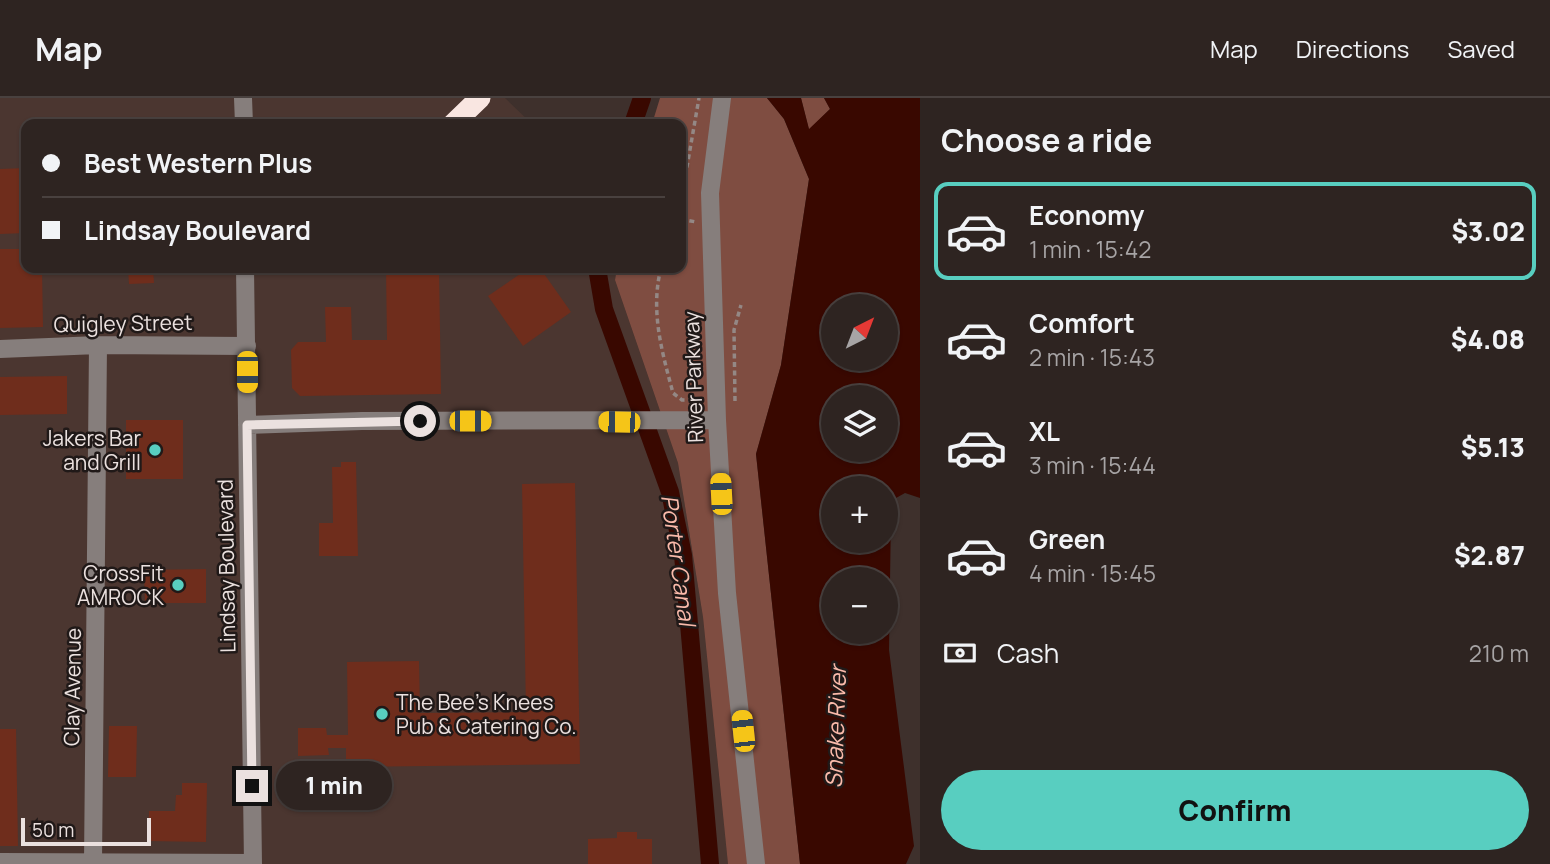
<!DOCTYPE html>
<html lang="en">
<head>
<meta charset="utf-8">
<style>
  :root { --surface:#2e2421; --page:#362c2a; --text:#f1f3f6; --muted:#a7a4a5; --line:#49413f; --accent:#58cec0 }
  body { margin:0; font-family:Manrope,sans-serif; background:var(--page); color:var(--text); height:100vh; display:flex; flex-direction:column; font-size:26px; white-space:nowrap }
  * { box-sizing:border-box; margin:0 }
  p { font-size:23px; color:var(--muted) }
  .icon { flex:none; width:38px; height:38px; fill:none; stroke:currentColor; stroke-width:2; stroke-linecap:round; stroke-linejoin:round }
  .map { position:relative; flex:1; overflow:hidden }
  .drawer { display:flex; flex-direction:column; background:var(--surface); width:630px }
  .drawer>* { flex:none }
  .guide { position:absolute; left:21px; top:21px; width:665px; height:154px; border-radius:14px; box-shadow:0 2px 5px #0004,0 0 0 2px var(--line); display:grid; align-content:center; height:154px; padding:0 21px; background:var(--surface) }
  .needle { width:46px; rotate:42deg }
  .tools { position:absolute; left:821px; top:196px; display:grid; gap:14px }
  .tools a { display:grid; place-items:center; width:77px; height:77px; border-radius:50%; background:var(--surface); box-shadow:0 2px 5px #0004,0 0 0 2px var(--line); font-size:35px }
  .scale { position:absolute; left:21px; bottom:18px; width:130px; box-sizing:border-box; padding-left:7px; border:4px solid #ebe1df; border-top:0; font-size:19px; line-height:24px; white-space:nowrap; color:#ebe1df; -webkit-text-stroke:5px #201918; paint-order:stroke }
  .end { position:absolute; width:32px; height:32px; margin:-16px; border:9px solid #ebe1df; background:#111; box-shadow:0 0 0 4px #111 }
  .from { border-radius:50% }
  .bubble { position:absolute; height:49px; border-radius:24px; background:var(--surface); box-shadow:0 2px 5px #0004,0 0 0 2px var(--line); font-size:23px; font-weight:800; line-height:49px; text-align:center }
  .car { position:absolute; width:21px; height:42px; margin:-21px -10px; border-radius:9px; box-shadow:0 0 5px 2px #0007; background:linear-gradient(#f5c518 24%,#345 0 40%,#f5c518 0 76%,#345 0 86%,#f5c518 0) }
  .guide b { display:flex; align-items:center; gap:24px; height:66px; font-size:26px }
  .guide b+b { border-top:2px solid var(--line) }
  .guide i { width:18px; height:18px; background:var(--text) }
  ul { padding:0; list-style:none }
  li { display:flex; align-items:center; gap:21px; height:98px; margin:0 14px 10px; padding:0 7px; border:4px solid transparent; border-radius:14px }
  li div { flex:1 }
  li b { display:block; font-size:26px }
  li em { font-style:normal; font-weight:800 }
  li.selected { border-color:var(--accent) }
  li>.icon { width:63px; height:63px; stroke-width:1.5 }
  h2 { padding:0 21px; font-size:32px; line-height:84px }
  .pay { display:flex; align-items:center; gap:18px; height:77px; padding:0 21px; font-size:26px }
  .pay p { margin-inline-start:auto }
  .button { display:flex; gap:14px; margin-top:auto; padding:14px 21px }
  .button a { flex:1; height:80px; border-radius:42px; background:var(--accent); color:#111; font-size:28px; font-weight:800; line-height:80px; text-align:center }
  header { display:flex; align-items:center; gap:42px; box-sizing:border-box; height:98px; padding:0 35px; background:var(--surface); border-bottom:2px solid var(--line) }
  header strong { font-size:33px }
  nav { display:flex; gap:38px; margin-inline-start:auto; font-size:24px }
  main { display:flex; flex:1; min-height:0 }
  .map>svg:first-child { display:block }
</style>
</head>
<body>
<header>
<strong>Map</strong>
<nav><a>Map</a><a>Directions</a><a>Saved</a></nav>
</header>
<main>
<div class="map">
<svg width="920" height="766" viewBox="0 0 920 766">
  <rect width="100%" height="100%" fill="#3e302c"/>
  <path fill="#4b3630" d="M0,0H505L532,26H26V170H617L615,182L678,365L703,519L728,766H0Z"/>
  <path fill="#7f4d41" d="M660,0H767L784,21L809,81L781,267L756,356L800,766H728L703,519L678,365L615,182L617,170H681V26H652Z
    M801,0H824L830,11L809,32Z"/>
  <path fill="#390800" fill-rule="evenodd" d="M767,0H801L809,31L830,11L824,0H920V400L905,395L896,400L891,415L889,552L914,748L906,766H800L756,356L781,267L809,81L784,21ZM833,208H886V261H833ZM833,299H886V352H833ZM833,390H886V443H833ZM833,481H886V534H833Z"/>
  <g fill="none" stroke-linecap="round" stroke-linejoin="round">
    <path stroke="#390800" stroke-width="18" d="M633,26L642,0
      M597,170L604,211L670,394L683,457L710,766"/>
  </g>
  <path fill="#6f2d1c" d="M26,70V135L0,136V71Z
    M0,151H26V170H42L43,229L0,230Z
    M128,170H153L154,185L129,186Z
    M386,170H439L441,296L300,298L292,290L291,252L298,244H326L325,209H351L352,242H387Z
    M529,170H540L571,214L523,248L488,198Z
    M67,278V316L0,317V279Z
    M126,322H183V381H126Z
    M341,364H356L358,458H319V425H333L332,369H341Z
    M575,385L580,666L346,669V650H328L329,657L298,658V630H326L327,637H348L347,564L419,563L420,615L526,614L522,386Z
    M206,471V505H145L144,472Z
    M109,628H137L136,679H108Z
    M0,631H16L18,748H0Z
    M182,685H207L206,744L148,743L149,713H175L176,697H182Z
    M617,734H637V741H652V766H588V741L617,740Z"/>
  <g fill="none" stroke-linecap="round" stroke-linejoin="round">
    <path stroke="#948885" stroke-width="3.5" stroke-dasharray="5 3.5" stroke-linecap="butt" d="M681,103L699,0
      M681,121L696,124
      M661,170C650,213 662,254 673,295L682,302H701
      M735,303L734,232L741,207"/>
    <path stroke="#867e7c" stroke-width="18" d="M243,0L244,26
      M722,0L710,95L717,322L727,495L756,766
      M245,170L253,766
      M0,251L98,247L247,248
      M247,327L362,323L717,322
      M0,764L253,765
      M93,764L98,247"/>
    <path stroke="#f9e6e1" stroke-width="21" d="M453,26L480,0"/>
  </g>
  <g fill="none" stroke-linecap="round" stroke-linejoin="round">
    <path stroke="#ebe1df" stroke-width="9" d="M252,688L247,327L420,323"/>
  </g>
  <g fill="#58cec0" stroke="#201918" stroke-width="2.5">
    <circle cx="155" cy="352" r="7"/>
    <circle cx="178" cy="487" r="7"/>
    <circle cx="382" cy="616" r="7"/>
  </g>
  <g text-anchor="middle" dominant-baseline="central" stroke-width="5" stroke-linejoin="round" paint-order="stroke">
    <g font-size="21" fill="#ebe1df" stroke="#201918">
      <text transform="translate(123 225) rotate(-1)">Quigley Street</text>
      <text transform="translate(693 279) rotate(-92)">River Parkway</text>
      <text transform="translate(226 468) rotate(-91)">Lindsay Boulevard</text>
      <text transform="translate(72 589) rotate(-89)">Clay Avenue</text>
    </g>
    <g font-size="21" fill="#ebe1df" stroke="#201918" text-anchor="end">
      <text x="141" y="340">Jakers Bar<tspan x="141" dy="24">and Grill</tspan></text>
      <text x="164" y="475">CrossFit<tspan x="164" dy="24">AMROCK</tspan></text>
      <text x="396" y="604" text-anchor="start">The Bee's Knees<tspan x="396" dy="24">Pub &amp; Catering Co.</tspan></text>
    </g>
    <g font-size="23" font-style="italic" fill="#fabaaa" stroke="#201918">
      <text transform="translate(679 462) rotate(82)">Porter Canal</text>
      <text transform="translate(835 629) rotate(-88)">Snake River</text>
    </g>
  </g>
</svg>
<div class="tools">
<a><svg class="needle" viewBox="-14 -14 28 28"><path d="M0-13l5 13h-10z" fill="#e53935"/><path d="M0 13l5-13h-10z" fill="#a7a4a5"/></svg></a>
<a><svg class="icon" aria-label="layers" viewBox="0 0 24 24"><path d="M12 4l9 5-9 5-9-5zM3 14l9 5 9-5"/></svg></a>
<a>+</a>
<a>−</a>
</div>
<div class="scale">50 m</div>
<i class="end from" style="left:420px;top:323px"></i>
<i class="end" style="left:252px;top:688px"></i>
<div class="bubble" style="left:276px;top:663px;width:116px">1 min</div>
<i class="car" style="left:247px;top:274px;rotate:180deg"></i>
<i class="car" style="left:470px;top:323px;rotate:90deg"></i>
<i class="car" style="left:619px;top:324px;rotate:271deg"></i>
<i class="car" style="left:721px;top:396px;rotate:357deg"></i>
<i class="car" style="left:743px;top:633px;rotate:354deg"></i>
<div class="guide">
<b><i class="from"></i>Best Western Plus</b>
<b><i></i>Lindsay Boulevard</b>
</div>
</div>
<section class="drawer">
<h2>Choose a ride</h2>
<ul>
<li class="selected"><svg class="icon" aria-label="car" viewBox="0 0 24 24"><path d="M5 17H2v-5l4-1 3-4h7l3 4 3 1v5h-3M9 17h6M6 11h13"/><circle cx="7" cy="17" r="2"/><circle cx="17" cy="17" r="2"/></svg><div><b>Economy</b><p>1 min · 15:42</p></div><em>$3.02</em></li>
<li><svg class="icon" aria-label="car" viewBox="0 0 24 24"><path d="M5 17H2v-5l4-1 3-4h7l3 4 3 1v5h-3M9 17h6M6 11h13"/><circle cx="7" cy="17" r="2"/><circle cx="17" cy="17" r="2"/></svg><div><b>Comfort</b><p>2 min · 15:43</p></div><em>$4.08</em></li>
<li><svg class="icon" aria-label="car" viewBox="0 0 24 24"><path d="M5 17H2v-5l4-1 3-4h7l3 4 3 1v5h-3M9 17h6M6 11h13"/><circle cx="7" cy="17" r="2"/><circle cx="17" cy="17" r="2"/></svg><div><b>XL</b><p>3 min · 15:44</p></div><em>$5.13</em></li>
<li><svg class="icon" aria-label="car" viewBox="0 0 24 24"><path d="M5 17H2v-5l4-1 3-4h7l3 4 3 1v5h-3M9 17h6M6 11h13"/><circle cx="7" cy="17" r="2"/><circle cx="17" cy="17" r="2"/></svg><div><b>Green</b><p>4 min · 15:45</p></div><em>$2.87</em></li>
</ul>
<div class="pay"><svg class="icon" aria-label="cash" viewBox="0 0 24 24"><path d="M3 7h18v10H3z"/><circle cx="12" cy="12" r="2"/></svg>Cash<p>210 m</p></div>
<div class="button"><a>Confirm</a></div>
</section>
</main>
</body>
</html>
